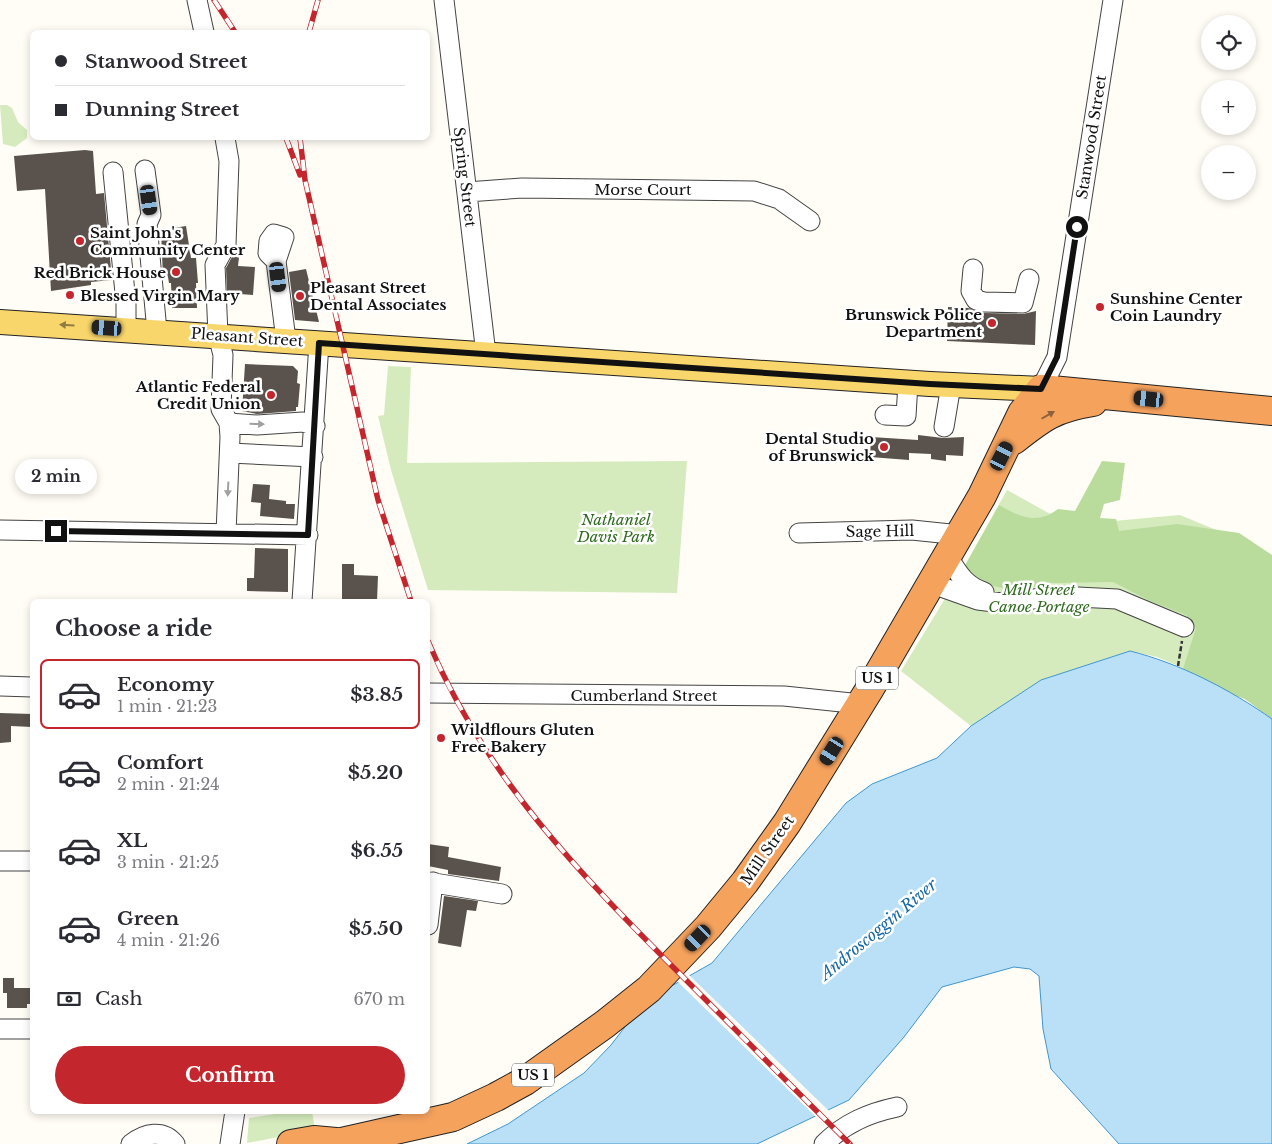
<!DOCTYPE html>
<html lang="en">
<head>
<meta charset="utf-8">
<style>
  :root { --surface:#fff; --page:#f7f7f7; --text:#2b2b33; --muted:#7c7c81; --line:#e1e1e2; --accent:#c4262e }
  body { margin:0; font-family:"Libre Baskerville",serif; background:var(--page); color:var(--text); height:100vh; display:flex; flex-direction:column; font-size:19px; white-space:nowrap }
  * { box-sizing:border-box; margin:0 }
  p { font-size:16px; color:var(--muted) }
  .icon { flex:none; width:28px; height:28px; fill:none; stroke:currentColor; stroke-width:2; stroke-linecap:round; stroke-linejoin:round }
  .map { position:relative; flex:1; overflow:hidden }
  .drawer { position:absolute; left:30px; top:599px; width:400px; height:515px; display:flex; flex-direction:column; background:var(--surface); border-radius:8px; box-shadow:0 2px 8px #0003 }
  .drawer>* { flex:none }
  .guide { position:absolute; left:30px; top:30px; width:400px; height:110px; border-radius:8px; box-shadow:0 2px 8px #0003; display:grid; align-content:center; height:110px; padding:0 25px; background:var(--surface) }
  .fabs { position:absolute; left:1201px; top:15px; display:grid; gap:10px }
  .fabs a { display:grid; place-items:center; width:55px; height:55px; border-radius:50%; background:var(--surface); box-shadow:0 2px 8px #0003; font-size:25px }
  .end { position:absolute; width:22px; height:22px; margin:-11px; border:6px solid #111; background:#fff; box-shadow:0 0 0 2px #fff }
  .from { border-radius:50% }
  .bubble { position:absolute; height:35px; border-radius:18px; background:var(--surface); box-shadow:0 2px 8px #0003; font-size:16px; font-weight:700; line-height:35px; text-align:center }
  .car { position:absolute; width:15px; height:30px; margin:-15px -8px; border-radius:6px; box-shadow:0 0 4px 1px #0007; background:linear-gradient(#222 24%,#8ab4d8 0 40%,#222 0 76%,#8ab4d8 0 86%,#222 0) }
  .guide b { display:flex; align-items:center; gap:18px; height:48px; font-size:19px }
  .guide b+b { border-top:1px solid var(--line) }
  .guide i { width:12px; height:12px; background:var(--text) }
  ul { padding:0; list-style:none }
  li { display:flex; align-items:center; gap:15px; height:70px; margin:0 10px 8px; padding:0 15px; border:2px solid transparent; border-radius:8px }
  li div { flex:1 }
  li b { display:block; font-size:19px }
  li em { font-style:normal; font-weight:700 }
  li.on { border-color:var(--accent) }
  li>.icon { width:45px; height:45px; stroke-width:1.5 }
  h2 { padding:0 25px; font-size:22px; line-height:60px }
  .pay { display:flex; align-items:center; gap:12px; height:55px; padding:0 25px; font-size:19px }
  .pay p { margin-inline-start:auto }
  .primary-button { display:flex; gap:10px; margin-top:auto; padding:10px 25px }
  .primary-button a { flex:1; height:58px; border-radius:30px; background:var(--accent); color:#fff; font-size:20px; font-weight:700; line-height:58px; text-align:center }
  .map>svg:first-child { display:block }
</style>
</head>
<body>
<div class="map">
<svg width="1272" height="1144" viewBox="0 0 1272 1144">
  <rect width="100%" height="100%" fill="#fffdf5"/>
  <path fill="#d5ebbd" d="M0,105H7L12,108L18,122L27,130V138L15,147L3,144Z
    M388,366L411,367L407,463L687,461L677,593L428,590L391,470L378,416L384,415Z
    M1007,490L1070,525L1180,515L1238,539L1272,559V719L1245,699L1226,692L1178,666L1157,657L1130,651L1041,680L971,726L901,671L963,569Z
    M295,1111H312L315,1130L247,1143L249,1118Z"/>
  <path fill="#b9dc9c" d="M1102,461L1125,463L1120,500L1104,504L1100,518L1116,519L1119,531L1177,524L1239,533L1272,555V719L1245,699L1226,692L1183,669L1196,628L1186,615L1150,601L1113,582L1052,583L1019,591L993,586L973,579L963,569L999,505C1020,517 1037,525 1058,509L1075,511Z"/>
  <path fill="#b9e0f7" stroke="#3f96cf" d="M1130,651C1179,663 1231,690 1272,719V1144H1119L1051,1069L1043,1029L1039,976L1030,969L1014,967L942,987L904,1037L849,1100L757,1144H467L508,1124L584,1073L611,1045L631,1019L661,992L712,963L846,803L872,784L937,758L971,726L1041,680Z"/>
  <path fill="#fffdf5" d="M688,974L830,1112L817,1118L676,980Z"/>
  <path fill="#5a524d" d="M85,150L93,151L96,194L104,193L112,280L91,282V285L51,291L45,189L17,191L14,156Z
    M186,226L191,258H196L198,283H196L197,308H172L171,283H169L168,277L163,278L161,230Z
    M232,257H239L238,266L255,267L253,295L227,293L226,268Z
    M306,269L319,322L295,320L289,272Z
    M948,307L968,308L984,313L1023,314L1036,311L1035,345L947,341Z
    M245,364L293,366L298,371L297,383L300,384L298,407H296V411L257,414L242,411Z
    M918,435L943,438L964,437L963,456L946,455V461L931,459V454L909,453V460L870,457L871,437L918,440Z
    M253,484L270,485L269,499L286,501V504H295L294,519L260,516L261,503L251,502Z
    M255,548L288,549V592L247,591V578H254Z
    M342,564H354V575L378,576L377,601H342Z
    M0,713L32,714V727L11,726V742L0,743Z
    M428,844L449,847L448,857L501,867L499,881L448,874V870L428,866Z
    M444,896L478,901L476,911L467,910L461,947L438,943Z
    M3,978H14V988H30V1004H27V1008H7V993H3Z"/>
  <g fill="none" stroke-linecap="round" stroke-linejoin="round">
    <defs>
      <path id="minor" d="M197,0L204,32
        M444,0L486,354
        M225,138L229,161L226,245L215,265L218,335L223,355L221,409L229,423L257,425L303,422L315,426
        M145,170L151,215L147,224L157,331
        M113,172L126,303V329
        M467,192L522,188L754,191L779,199L810,221
        M276,261L268,253L269,241L274,234L284,237L276,261L286,340
        M973,269L971,291L976,300L984,302L1023,303L1029,279
        M1041,389L1057,357L1113,0
        M885,415L906,416L908,383
        M944,427L951,385
        M230,453L313,457
        M0,530L308,535
        M226,533L230,437L229,423
        M799,533L912,530L960,535
        M948,557C958,573 965,586 984,592
        M933,584L978,600L1002,603L1058,596L1117,599L1184,627
        M302,601L319,343
        M0,686L32,687
        M428,693L784,696L861,704
        M0,861H32
        M428,882L502,894
        M428,925L433,882
        M0,1029H32
        M131,1144C145,1133 163,1129 175,1144
        M230,1144L235,1111
        M824,1144C845,1123 869,1113 897,1107"/>
      <path id="major" d="M0,322L930,384L1041,389"/>
      <path id="highway" d="M1014,440C1043,417 1055,408 1093,402
        M291,1144L314,1140L336,1142
        M333,1144L453,1117L496,1097L525,1081L605,1024L649,989L708,927L745,882L787,823L869,690L982,496L1022,413L1041,389L1272,411"/>
    </defs>
    <use href="#minor" stroke="#444" stroke-width="21"/>
    <use href="#major" stroke="#222" stroke-width="26"/>
    <use href="#highway" stroke="#222" stroke-width="30"/>
    <path stroke="#333" stroke-width="2.5" stroke-dasharray="5 2.5" stroke-linecap="butt" d="M1178,666L1182,641"/>
    <use href="#minor" stroke="#fff" stroke-width="19"/>
    <use href="#major" stroke="#f9d66b" stroke-width="24"/>
    <use href="#highway" stroke="#f5a25d" stroke-width="28"/>
    <defs>
      <path id="rail" d="M214,0L235,32
        M309,32L318,0
        M286,138L300,175
        M300,138L305,180L378,500L411,601
        M428,641C486,779 580,874 684,978C739,1033 794,1089 850,1144"/>
    </defs>
    <use href="#rail" stroke="#c4262e" stroke-width="5.5"/>
    <use href="#rail" stroke="#fff" stroke-width="4" stroke-dasharray="11" stroke-linecap="butt"/>
  </g>
  <defs><path id="oneway-solid" d="M-6-.8H1V-3.2L6.5 0L1 3.2V.8H-6Z" transform="scale(1.25)"/></defs>
  <use fill="#917d42" href="#oneway-solid" transform="translate(67 325) rotate(-176)"/>
  <use fill="#8e613b" href="#oneway-solid" transform="translate(1048 415) rotate(-30)"/>
  <g fill="#a0a0a0">
    <use href="#oneway-solid" transform="translate(257 424) rotate(1)"/>
    <use href="#oneway-solid" transform="translate(228 489) rotate(93)"/>
  </g>
  <g fill="none" stroke-linecap="round" stroke-linejoin="round">
    <path stroke="#111" stroke-width="6" d="M56,531L308,535L319,343L930,384L1041,389L1057,357L1077,227"/>
  </g>
  <g fill="#c4262e" stroke="#fff" stroke-width="2">
    <circle cx="80" cy="241" r="5"/>
    <circle cx="176" cy="272" r="5"/>
    <circle cx="70" cy="295" r="5"/>
    <circle cx="300" cy="296" r="5"/>
    <circle cx="1100" cy="307" r="5"/>
    <circle cx="992" cy="323" r="5"/>
    <circle cx="271" cy="395" r="5"/>
    <circle cx="884" cy="447" r="5"/>
    <circle cx="441" cy="738" r="5"/>
  </g>
  <g text-anchor="middle" dominant-baseline="central" stroke-width="5" stroke-linejoin="round" paint-order="stroke">
    <g fill="#fff" stroke="#585858" stroke-width="1">
      <rect x="856" y="666.5" width="42" height="23" rx="4"/>
      <rect x="512" y="1063.5" width="42" height="23" rx="4"/>
    </g>
    <g font-size="14" font-weight="bold" fill="#111">
      <text x="877" y="678">US 1</text>
      <text x="533" y="1075">US 1</text>
    </g>
    <g font-size="15" fill="#111" stroke="#fff">
      <text transform="translate(1091 137) rotate(-81)">Stanwood Street</text>
      <text transform="translate(465 177) rotate(83)">Spring Street</text>
      <text x="643" y="189">Morse Court</text>
      <text transform="translate(247 337) rotate(4)">Pleasant Street</text>
      <text transform="translate(880 531) rotate(-1)">Sage Hill</text>
      <text x="644" y="695">Cumberland Street</text>
      <text transform="translate(767 850) rotate(-55)">Mill Street</text>
    </g>
    <g font-size="15" font-weight="bold" fill="#111" stroke="#fff" text-anchor="start">
      <text x="90" y="232">Saint John's<tspan x="90" dy="17">Community Center</tspan></text>
      <text x="166" y="272" text-anchor="end">Red Brick House</text>
      <text x="310" y="287">Pleasant Street<tspan x="310" dy="17">Dental Associates</tspan></text>
      <text x="80" y="295">Blessed Virgin Mary</text>
      <text x="1110" y="298">Sunshine Center<tspan x="1110" dy="17">Coin Laundry</tspan></text>
      <text x="982" y="314" text-anchor="end">Brunswick Police<tspan x="982" dy="17">Department</tspan></text>
      <text x="261" y="386" text-anchor="end">Atlantic Federal<tspan x="261" dy="17">Credit Union</tspan></text>
      <text x="874" y="438" text-anchor="end">Dental Studio<tspan x="874" dy="17">of Brunswick</tspan></text>
      <text x="451" y="729">Wildflours Gluten<tspan x="451" dy="17">Free Bakery</tspan></text>
    </g>
    <g font-size="15" font-style="italic" fill="#2f6b1f" stroke="#fff">
      <text x="616" y="519">Nathaniel<tspan x="616" dy="17">Davis Park</tspan></text>
      <text x="1039" y="589">Mill Street<tspan x="1039" dy="17">Canoe Portage</tspan></text>
    </g>
    <g font-size="16" font-style="italic" fill="#1768a6" stroke="#fff">
      <text transform="translate(878 929) rotate(-40)">Androscoggin River</text>
    </g>
  </g>
</svg>
<div class="fabs">
<a><svg class="icon" aria-label="locate" viewBox="0 0 24 24"><circle cx="12" cy="12" r="6"/><path d="M12 2v4M12 18v4M2 12h4M18 12h4"/></svg></a>
<a>+</a>
<a>−</a>
</div>
<i class="end from" style="left:1077px;top:227px"></i>
<i class="end" style="left:56px;top:531px"></i>
<div class="bubble" style="left:15px;top:459px;width:82px">2 min</div>
<i class="car" style="left:149px;top:200px;rotate:172deg"></i>
<i class="car" style="left:278px;top:277px;rotate:173deg"></i>
<i class="car" style="left:107px;top:328px;rotate:274deg"></i>
<i class="car" style="left:1149px;top:399px;rotate:276deg"></i>
<i class="car" style="left:1002px;top:456px;rotate:27deg"></i>
<i class="car" style="left:832px;top:751px;rotate:212deg"></i>
<i class="car" style="left:698px;top:938px;rotate:224deg"></i>
<div class="guide">
<b><i class="from"></i>Stanwood Street</b>
<b><i></i>Dunning Street</b>
</div>
<section class="drawer">
<h2>Choose a ride</h2>
<ul>
<li class="on"><svg class="icon" aria-label="car" viewBox="0 0 24 24"><path d="M5 17H2v-5l4-1 3-4h7l3 4 3 1v5h-3M9 17h6M6 11h13"/><circle cx="7" cy="17" r="2"/><circle cx="17" cy="17" r="2"/></svg><div><b>Economy</b><p>1 min · 21:23</p></div><em>$3.85</em></li>
<li><svg class="icon" aria-label="car" viewBox="0 0 24 24"><path d="M5 17H2v-5l4-1 3-4h7l3 4 3 1v5h-3M9 17h6M6 11h13"/><circle cx="7" cy="17" r="2"/><circle cx="17" cy="17" r="2"/></svg><div><b>Comfort</b><p>2 min · 21:24</p></div><em>$5.20</em></li>
<li><svg class="icon" aria-label="car" viewBox="0 0 24 24"><path d="M5 17H2v-5l4-1 3-4h7l3 4 3 1v5h-3M9 17h6M6 11h13"/><circle cx="7" cy="17" r="2"/><circle cx="17" cy="17" r="2"/></svg><div><b>XL</b><p>3 min · 21:25</p></div><em>$6.55</em></li>
<li><svg class="icon" aria-label="car" viewBox="0 0 24 24"><path d="M5 17H2v-5l4-1 3-4h7l3 4 3 1v5h-3M9 17h6M6 11h13"/><circle cx="7" cy="17" r="2"/><circle cx="17" cy="17" r="2"/></svg><div><b>Green</b><p>4 min · 21:26</p></div><em>$5.50</em></li>
</ul>
<div class="pay"><svg class="icon" aria-label="cash" viewBox="0 0 24 24"><path d="M3 7h18v10H3z"/><circle cx="12" cy="12" r="2"/></svg>Cash<p>670 m</p></div>
<div class="primary-button"><a>Confirm</a></div>
</section>
</div>
</body>
</html>
